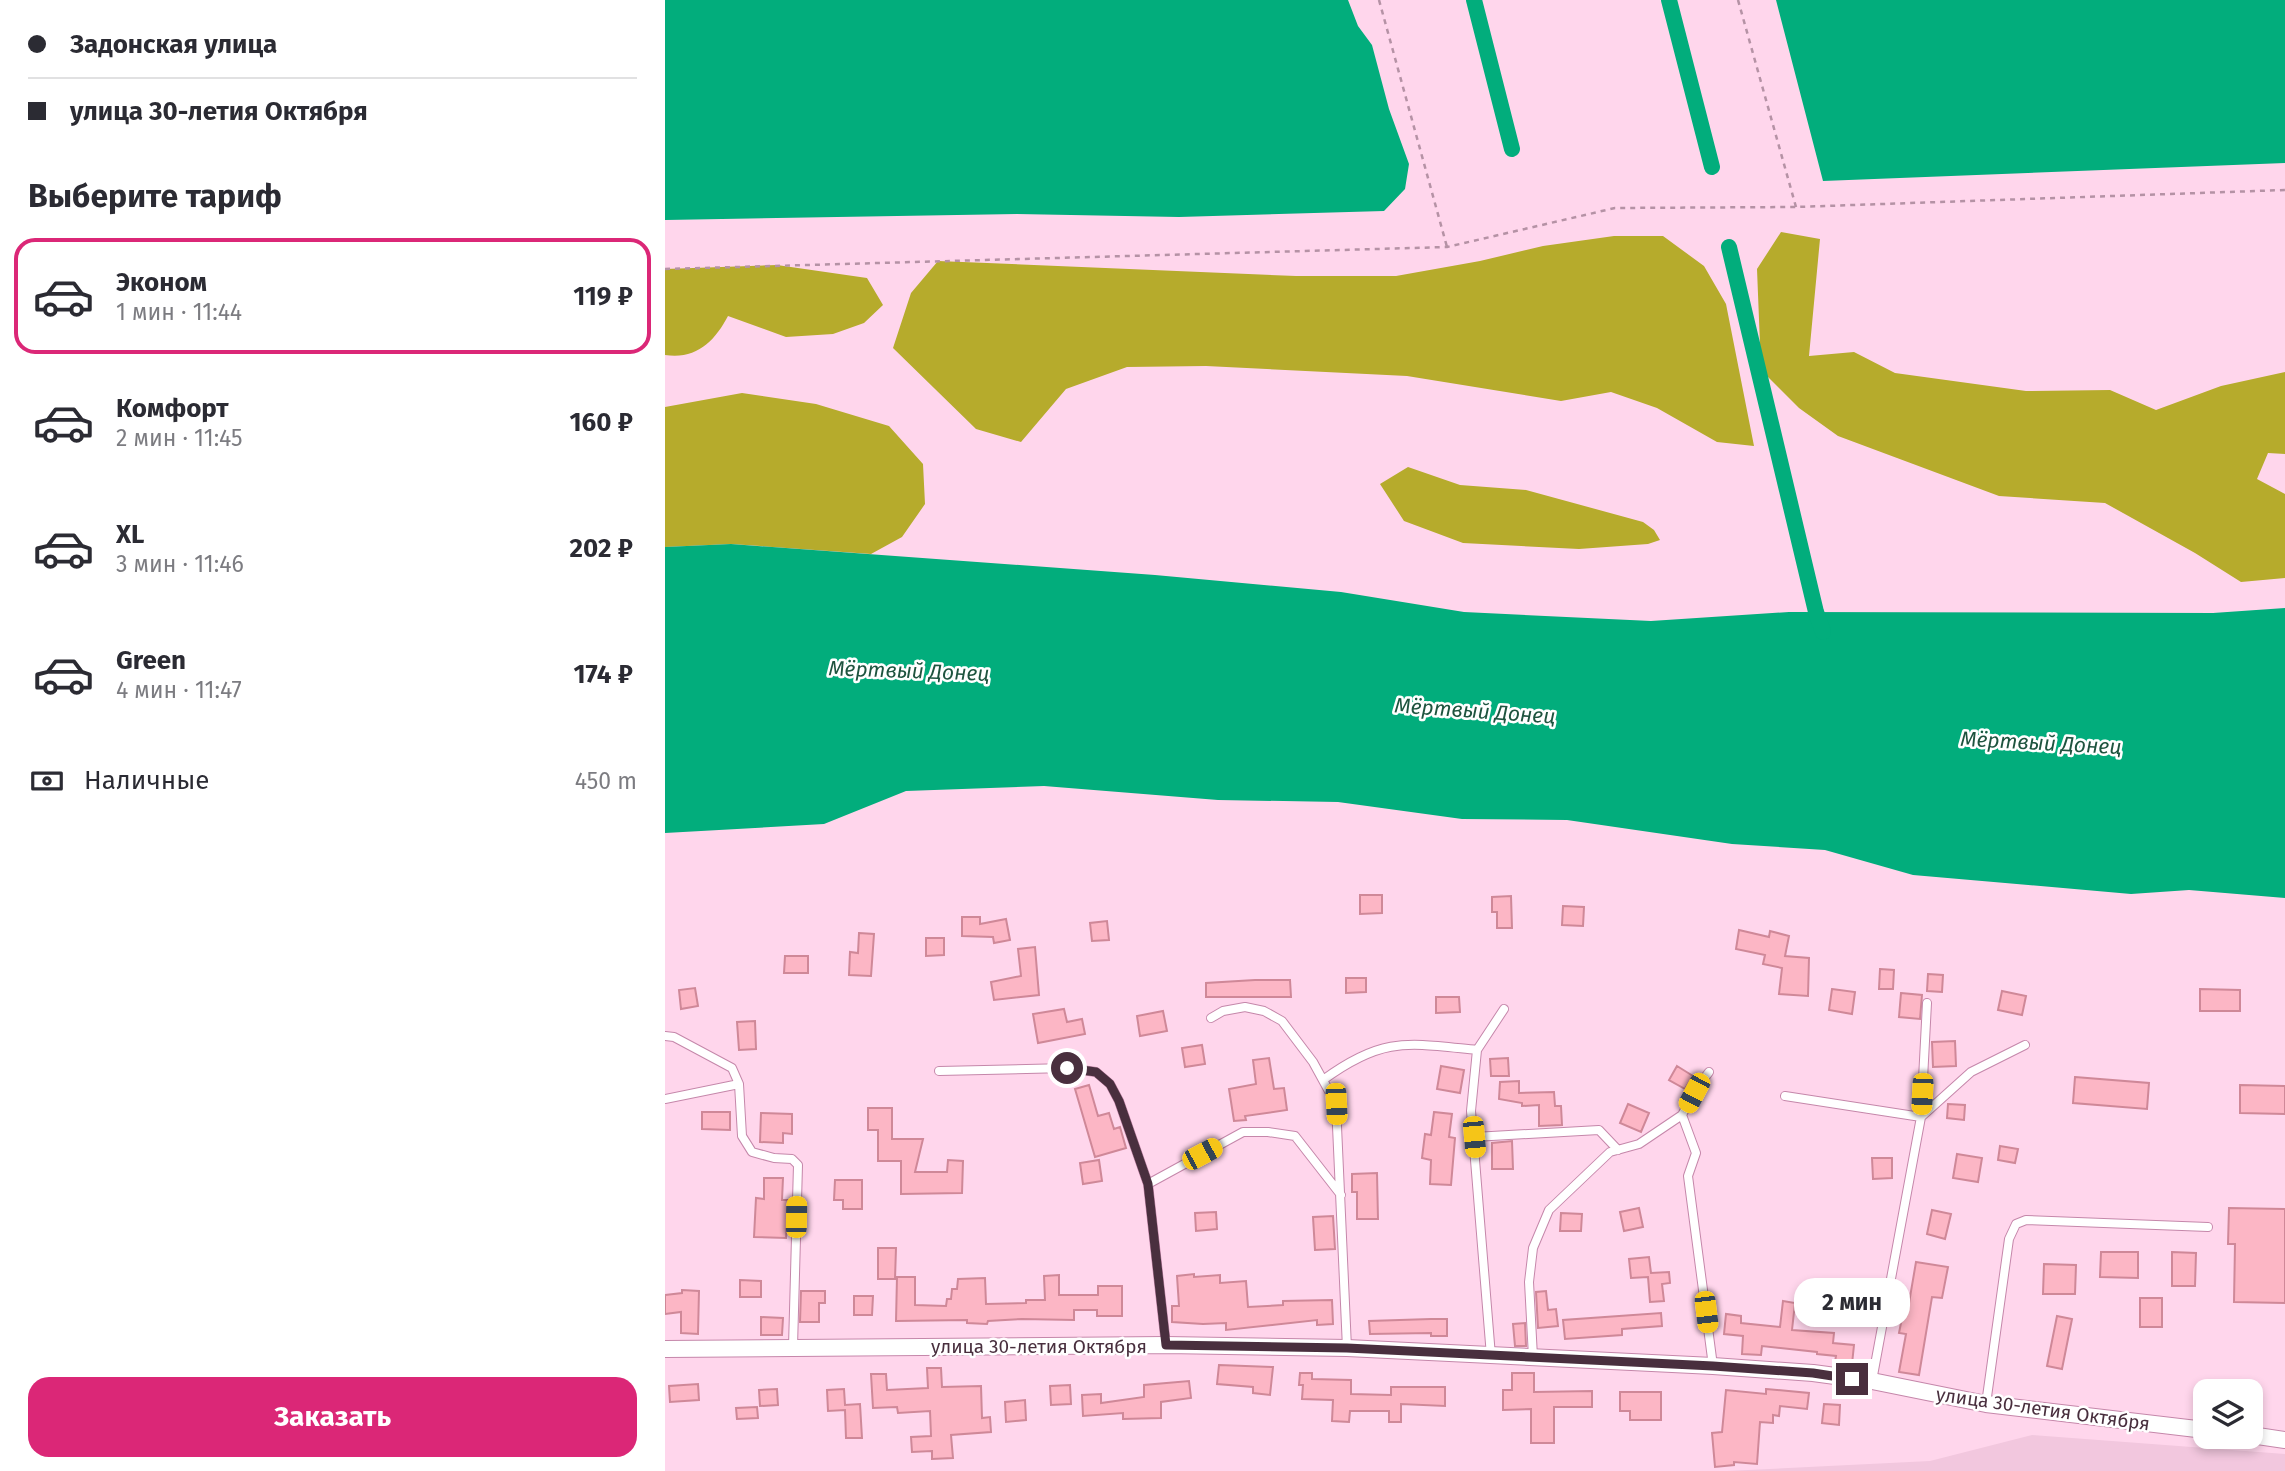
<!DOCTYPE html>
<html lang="ru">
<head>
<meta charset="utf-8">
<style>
  :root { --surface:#fff; --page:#f2f2f3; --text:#2b2b33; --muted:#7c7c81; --line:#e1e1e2; --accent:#db2777 }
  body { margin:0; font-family:"Fira Sans",sans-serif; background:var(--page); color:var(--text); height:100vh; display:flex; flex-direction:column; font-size:26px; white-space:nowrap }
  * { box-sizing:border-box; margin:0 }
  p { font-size:23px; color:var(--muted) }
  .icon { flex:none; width:38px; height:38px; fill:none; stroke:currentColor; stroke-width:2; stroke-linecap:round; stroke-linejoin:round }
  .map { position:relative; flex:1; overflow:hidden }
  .side { display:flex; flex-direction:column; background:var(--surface); width:665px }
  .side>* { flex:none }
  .banner { display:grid; align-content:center; height:154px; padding:0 28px; background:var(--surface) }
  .tools { position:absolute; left:1528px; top:1379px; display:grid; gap:14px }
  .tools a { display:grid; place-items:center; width:70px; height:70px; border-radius:14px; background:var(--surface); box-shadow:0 4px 10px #0003; font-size:35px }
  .end { position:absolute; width:32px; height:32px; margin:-16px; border:9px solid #492f3e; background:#fff; box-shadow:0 0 0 4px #fff }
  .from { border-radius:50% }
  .bubble { position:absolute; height:49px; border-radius:21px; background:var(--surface); box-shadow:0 4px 10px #0003; font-size:23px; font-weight:700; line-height:49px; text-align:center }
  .car { position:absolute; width:21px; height:42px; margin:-21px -10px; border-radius:9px; box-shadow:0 0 5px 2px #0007; background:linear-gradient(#f5c518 24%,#345 0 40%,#f5c518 0 76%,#345 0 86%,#f5c518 0) }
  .banner b { display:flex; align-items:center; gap:24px; height:66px; font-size:26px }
  .banner b+b { border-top:2px solid var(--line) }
  .banner i { width:18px; height:18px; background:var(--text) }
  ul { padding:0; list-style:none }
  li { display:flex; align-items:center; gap:21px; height:116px; margin:0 14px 10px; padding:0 14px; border:4px solid transparent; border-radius:21px }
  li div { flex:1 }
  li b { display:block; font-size:26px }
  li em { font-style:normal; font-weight:700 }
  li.selected { border-color:var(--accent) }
  li>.icon { width:63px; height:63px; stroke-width:1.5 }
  h2 { padding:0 28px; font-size:32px; line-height:84px }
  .pay { display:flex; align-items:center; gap:18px; height:77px; padding:0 28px; font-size:26px }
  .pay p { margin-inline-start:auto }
  .button { display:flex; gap:14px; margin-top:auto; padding:14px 28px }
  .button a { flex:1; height:80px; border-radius:21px; background:var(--accent); color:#fff; font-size:28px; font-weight:700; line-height:80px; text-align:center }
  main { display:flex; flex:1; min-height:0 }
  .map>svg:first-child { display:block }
</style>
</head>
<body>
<main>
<section class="side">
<div class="banner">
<b><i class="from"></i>Задонская улица</b>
<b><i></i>улица 30-летия Октября</b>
</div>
<h2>Выберите тариф</h2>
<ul>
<li class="selected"><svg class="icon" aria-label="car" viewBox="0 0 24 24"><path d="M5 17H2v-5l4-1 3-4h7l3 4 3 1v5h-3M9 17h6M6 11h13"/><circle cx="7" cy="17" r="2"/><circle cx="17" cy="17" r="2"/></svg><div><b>Эконом</b><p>1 мин · 11:44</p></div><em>119 ₽</em></li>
<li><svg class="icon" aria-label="car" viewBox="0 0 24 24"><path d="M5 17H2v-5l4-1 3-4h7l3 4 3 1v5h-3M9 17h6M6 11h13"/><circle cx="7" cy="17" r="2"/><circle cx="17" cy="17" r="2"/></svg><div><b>Комфорт</b><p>2 мин · 11:45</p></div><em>160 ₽</em></li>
<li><svg class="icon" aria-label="car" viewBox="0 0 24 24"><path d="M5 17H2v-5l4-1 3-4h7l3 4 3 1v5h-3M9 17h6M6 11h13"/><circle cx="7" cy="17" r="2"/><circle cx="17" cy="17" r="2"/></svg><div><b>XL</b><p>3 мин · 11:46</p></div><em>202 ₽</em></li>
<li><svg class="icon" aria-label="car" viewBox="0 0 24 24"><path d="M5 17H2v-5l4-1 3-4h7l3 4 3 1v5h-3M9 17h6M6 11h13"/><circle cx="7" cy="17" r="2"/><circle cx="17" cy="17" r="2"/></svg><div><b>Green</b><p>4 мин · 11:47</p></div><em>174 ₽</em></li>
</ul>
<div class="pay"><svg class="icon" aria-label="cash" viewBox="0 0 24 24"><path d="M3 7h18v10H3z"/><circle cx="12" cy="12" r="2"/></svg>Наличные<p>450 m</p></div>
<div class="button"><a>Заказать</a></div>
</section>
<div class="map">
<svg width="1620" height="1471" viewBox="0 0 1620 1471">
  <rect width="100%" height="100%" fill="#ffd6ec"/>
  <path fill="#f2c7de" d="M1367,1435L1620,1454V1471H1062L1265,1461Z"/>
  <path fill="#b6ab2c" d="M1116,232L1155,239L1144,356L1189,352L1230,373L1361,391L1445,390L1491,410L1556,386L1620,372V454L1603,453L1592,479L1620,494V578L1576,582L1530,553L1440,503L1334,496L1173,436L1134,408L1096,370L1092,269Z
    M949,236H998L1039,266L1061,304L1089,446L1052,442L992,408L946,392L896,401L742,376L541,366L462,367L401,389L356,442L311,429L228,348L246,293L273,261L631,276H731L815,261L878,246Z
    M112,265L202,278L218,305L199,323L168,334L121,337L63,316C50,341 31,360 0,355V269Z
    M77,393L151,404L224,426L258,464L260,504L237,537L206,554L66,544L0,547V407Z
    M743,467L795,485L861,490L978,522L989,530L995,540L983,544L914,549L798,543L739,521L715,484Z"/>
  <path fill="#02ad7c" d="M0,0H683L693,26L707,45L724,109L744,164L740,189L719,211L514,217L352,214L0,220Z
    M1111,0H1620V163L1158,181Z
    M66,544L490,575L676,592L799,612L986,621L1124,612L1548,613L1620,608V898L1524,890L1466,894L1248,875L1160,850L1067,844L902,820L797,819L673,802L553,800L379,786L241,791L159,824L0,833V547Z"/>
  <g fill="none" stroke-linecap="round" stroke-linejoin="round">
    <path stroke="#02ad7c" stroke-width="16" d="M809,0L847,149
      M1004,0L1047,167
      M1064,247L1151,612L1158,632"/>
  </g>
  <path fill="#fcb6c5" stroke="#cf8898" stroke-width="2" d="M695,895H717V913L695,914Z
    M846,896L847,928H832V912H827V897Z
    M898,906L919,907L918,926L897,925Z
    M297,917H315V924L341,919L345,940L329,943L328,937L297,936Z
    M442,921L444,940L427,941L425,923Z
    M1074,930L1104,937L1105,931L1124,936L1120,956L1144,958L1143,996L1114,994L1117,968L1098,964L1100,955L1071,949Z
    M194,933L209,934L206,976L184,975L185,952L193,953Z
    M261,938H279V955L261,956Z
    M370,947L374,995L329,1000L326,982L356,976L353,949Z
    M120,956H143V973H119Z
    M1215,969L1229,970L1228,989H1214Z
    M1263,974L1278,975L1277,992L1262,991Z
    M681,978H701V992L681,993Z
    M590,980H625L626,997H541V983Z
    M30,988L33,1006L16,1009L14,990Z
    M1167,989L1190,992L1187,1014L1164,1010Z
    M1535,989L1575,990V1011H1535Z
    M1337,991L1361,996L1357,1015L1333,1010Z
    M1236,993L1257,995L1255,1019L1234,1017Z
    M771,997H794L795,1012L771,1013Z
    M399,1009L402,1022L417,1019L420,1034L373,1043L368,1014Z
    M498,1011L502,1031L475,1036L472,1016Z
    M90,1021L91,1049L74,1050L72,1022Z
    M1290,1041L1291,1066L1268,1067L1267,1042Z
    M537,1045L540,1064L520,1067L517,1048Z
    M604,1058L609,1089L619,1088L622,1110L580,1116L581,1120L569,1121L564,1089L591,1084L588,1060Z
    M843,1058L844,1076H826L825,1059Z
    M776,1066L799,1070L795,1093L772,1089Z
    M1012,1066L1028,1076L1020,1089L1004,1080Z
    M1410,1077L1484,1083L1482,1109L1408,1103Z
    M854,1081V1093L889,1092L890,1106H896L897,1125L874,1126V1105L857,1106V1103L834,1099L835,1082Z
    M424,1085L433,1116L444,1113L449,1129L455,1127L461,1148L430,1157L410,1089Z
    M1575,1085L1620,1086V1114L1575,1113Z
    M963,1104L984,1113L976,1132L955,1123Z
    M1283,1104L1300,1105L1299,1120L1282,1118Z
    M203,1108H227V1139H258L250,1172H282L283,1160L298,1161L297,1193L236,1194V1161H213V1130H203Z
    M37,1112H65V1130L37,1129Z
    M769,1112L787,1114L784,1137L790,1138L786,1185L765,1184L766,1160L757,1158L760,1134L766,1135Z
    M96,1113L127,1114V1134L118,1133V1143L95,1142Z
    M847,1141L848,1169H827V1143Z
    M1335,1146L1353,1149L1350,1163L1333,1160Z
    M1292,1154L1317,1158L1313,1182L1288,1178Z
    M1207,1158H1227V1178L1208,1179Z
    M434,1160L437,1181L418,1184L415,1163Z
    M712,1173L713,1219H692V1192H687V1174Z
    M99,1178H118L117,1200H123L121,1238L89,1237L91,1198L99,1199Z
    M170,1180H197V1209H178V1200H169Z
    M974,1208L978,1227L959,1231L955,1212Z
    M1564,1208L1620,1209V1303L1569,1302L1570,1244H1563Z
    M1267,1210L1286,1214L1280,1239L1262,1234Z
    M551,1212L552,1229L531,1231L530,1213Z
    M896,1213L917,1214L916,1231H895Z
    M668,1216L670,1249L650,1250L648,1217Z
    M213,1248H231L230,1279H213Z
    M1436,1252H1473V1278L1435,1277Z
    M1507,1252L1531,1253L1530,1286H1507Z
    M984,1257L986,1273L1004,1272L1005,1283L997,1284L999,1301L985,1302L983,1277L966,1278L964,1259Z
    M1251,1262L1283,1267L1277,1298L1267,1297L1254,1375L1234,1372L1241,1334L1234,1333L1239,1308L1243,1309Z
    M1379,1264L1411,1265L1410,1294H1378Z
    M529,1274V1277L555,1275V1283L581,1281L583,1307L618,1305V1301L667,1300L668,1324L652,1325V1320L561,1330V1323L538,1324L507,1322V1306H514L512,1276Z
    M394,1275V1295H433V1286H457V1316H432V1310H409V1320L357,1319L323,1321L322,1324L302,1323V1320L231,1321L232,1277H250V1305L281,1306L282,1299H286L287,1289H292L293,1279L320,1278L321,1304L361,1303V1300H380L379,1276Z
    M75,1280L96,1281V1297H75Z
    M17,1290L34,1291L33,1334L16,1333V1312L0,1314V1295L17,1293Z
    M136,1291H160V1303H154V1322H135Z
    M881,1291L883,1310L891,1309L893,1326L873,1328L871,1292Z
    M189,1296H208L207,1315H189Z
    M1475,1298H1497V1327H1475Z
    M1118,1301L1130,1303L1127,1330L1169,1333L1168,1343L1189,1345L1187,1364L1170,1362L1171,1356L1152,1354V1352L1097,1346L1096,1355L1077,1354L1078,1336L1059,1334L1061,1314L1076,1316V1323L1115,1327Z
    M996,1313L997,1326L957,1329V1335L900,1339L898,1320Z
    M1392,1316L1407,1319L1397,1369L1382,1366Z
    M96,1317L118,1318L117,1335H96Z
    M766,1319H782V1336H766V1333L705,1334L704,1321Z
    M860,1323L861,1346H850L848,1324Z
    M554,1365L608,1367L605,1395L588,1393V1387L552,1384Z
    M262,1368H276L277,1387L316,1386L317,1418L325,1417L326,1432L286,1435L288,1458L267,1459V1451L247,1452L246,1437L266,1436L265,1411L233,1413L232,1407L208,1408L206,1374H221L222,1390L263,1388Z
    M635,1373H647V1379L686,1380V1394L726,1395V1387H780V1406L736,1404V1422H724V1411H685L684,1422L667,1421L668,1400L637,1399L638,1385H634Z
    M847,1373H869V1392L927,1391V1407H889V1443H866V1409L838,1410V1390H847Z
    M524,1381L526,1398L496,1402V1418L458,1419V1413L418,1416L417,1395L436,1394V1403L479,1397V1385Z
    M33,1384L34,1400L5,1402L4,1386Z
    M405,1385L406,1404L386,1405L385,1386Z
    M112,1389L113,1405L95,1406L94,1390Z
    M179,1389L180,1405L195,1404L197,1438H181L180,1410L163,1411L162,1390Z
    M1101,1389L1144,1393L1142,1409L1115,1406L1114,1416L1108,1415V1423L1095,1422L1092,1464L1069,1462V1465L1050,1467L1047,1433L1057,1432L1061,1390L1101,1394Z
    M955,1392H996V1420H965V1411H955Z
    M360,1400L361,1420L341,1422L340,1402Z
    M1159,1404L1175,1405L1174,1425L1157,1423Z
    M92,1407L93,1418L72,1419L71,1408Z"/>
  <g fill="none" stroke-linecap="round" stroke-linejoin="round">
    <defs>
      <path id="lane" d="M546,1018L558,1011L580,1007L599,1011L617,1021L648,1062L671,1104L682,1348
        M0,1036L9,1037L67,1068L74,1084L77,1136L87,1152L109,1158L127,1159L133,1165L128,1347
        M274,1071L402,1068L431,1072L445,1084L454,1101L483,1184L501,1345
        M658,1080C718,1036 742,1043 812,1050
        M1120,1096L1256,1117
        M0,1099L74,1084
        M1017,1115L1031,1153L1023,1176L1048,1366
        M1256,1117L1306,1072L1360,1045
        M809,1137L934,1130L953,1150
        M483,1184L578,1132H603L630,1136L676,1195
        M826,1356L806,1111L812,1050L839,1009
        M868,1357L864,1282L868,1248L884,1210L945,1152L974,1144L1017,1115L1029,1092L1044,1072
        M1207,1381L1256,1117L1262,1003
        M1321,1404L1344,1239L1351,1224L1361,1220L1543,1227"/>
      <path id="street" d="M0,1349L501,1345L682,1348L1048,1366L1148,1373L1207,1381L1321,1404L1540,1430
        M1586,1435L1620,1440"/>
    </defs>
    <use href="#lane" stroke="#c587aa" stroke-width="10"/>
    <use href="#street" stroke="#c587aa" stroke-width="18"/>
    <path stroke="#b592a5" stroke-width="2.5" stroke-dasharray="5 5" stroke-linecap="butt" d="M714,0L782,247
      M1073,0L1131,207
      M0,269L782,247L950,208L1131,207L1620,190"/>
    <use href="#lane" stroke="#fff" stroke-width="8"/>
    <use href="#street" stroke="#fff" stroke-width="16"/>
  </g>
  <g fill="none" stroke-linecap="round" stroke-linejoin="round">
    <path stroke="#492f3e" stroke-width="9" d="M402,1068L431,1072L445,1084L454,1101L483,1184L501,1345L682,1348L1048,1366L1148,1373L1187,1379"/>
  </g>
  <g text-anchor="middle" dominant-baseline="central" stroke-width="5" stroke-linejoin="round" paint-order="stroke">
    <g font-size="19" fill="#492f3e" stroke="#fff">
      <text x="374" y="1346">улица 30-летия Октября</text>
      <text transform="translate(1378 1409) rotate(8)">улица 30-летия Октября</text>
    </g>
    <g font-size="21" font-style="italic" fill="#1e543f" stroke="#fff">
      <text transform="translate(244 671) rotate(2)">Мёртвый Донец</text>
      <text transform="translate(810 711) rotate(4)">Мёртвый Донец</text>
      <text transform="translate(1376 743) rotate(3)">Мёртвый Донец</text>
    </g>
  </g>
</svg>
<div class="tools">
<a><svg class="icon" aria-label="layers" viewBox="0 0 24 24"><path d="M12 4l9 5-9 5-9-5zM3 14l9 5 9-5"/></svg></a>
</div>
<i class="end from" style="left:402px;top:1068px"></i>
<i class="end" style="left:1187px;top:1379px"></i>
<div class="bubble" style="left:1129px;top:1278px;width:116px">2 мин</div>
<i class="car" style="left:1029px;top:1093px;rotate:208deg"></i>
<i class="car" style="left:1257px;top:1094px;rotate:183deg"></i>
<i class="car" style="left:671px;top:1104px;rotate:177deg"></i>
<i class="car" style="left:809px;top:1137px;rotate:175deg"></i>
<i class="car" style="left:537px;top:1154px;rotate:62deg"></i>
<i class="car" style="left:131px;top:1217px;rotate:1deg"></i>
<i class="car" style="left:1041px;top:1312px;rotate:173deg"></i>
</div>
</main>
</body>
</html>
